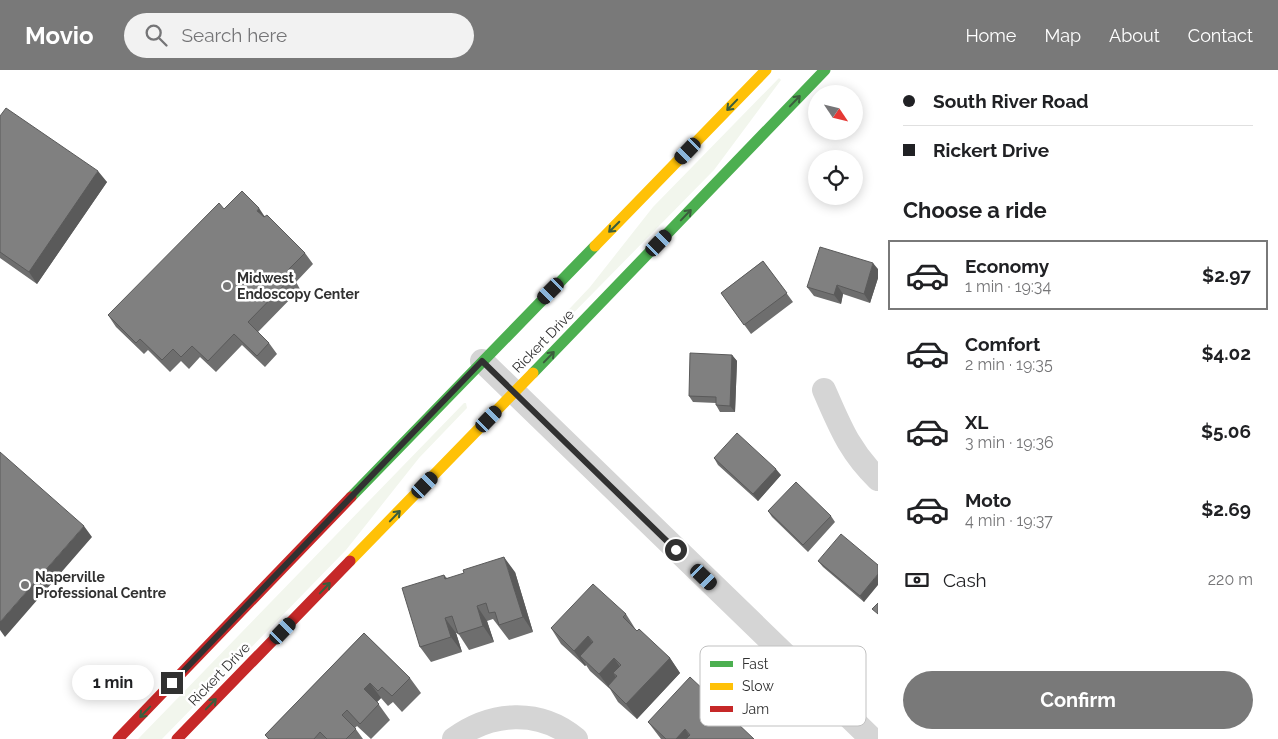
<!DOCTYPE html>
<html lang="en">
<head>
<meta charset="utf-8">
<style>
  :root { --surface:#fff; --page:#f2f2f2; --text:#202124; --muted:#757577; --line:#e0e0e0; --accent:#797979 }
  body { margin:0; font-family:Raleway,sans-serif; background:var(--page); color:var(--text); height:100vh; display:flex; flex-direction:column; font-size:19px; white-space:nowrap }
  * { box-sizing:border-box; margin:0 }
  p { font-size:16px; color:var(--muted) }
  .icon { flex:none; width:28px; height:28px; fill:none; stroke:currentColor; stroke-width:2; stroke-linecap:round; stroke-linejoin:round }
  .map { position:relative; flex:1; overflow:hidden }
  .panel { display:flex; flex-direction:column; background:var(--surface); width:400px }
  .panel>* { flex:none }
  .top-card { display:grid; align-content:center; height:110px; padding:0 25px; background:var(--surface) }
  .needle { width:32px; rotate:125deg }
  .controls { position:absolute; left:808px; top:15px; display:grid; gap:10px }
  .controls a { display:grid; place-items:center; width:55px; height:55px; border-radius:50%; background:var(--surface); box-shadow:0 2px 12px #0003; font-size:25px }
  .end { position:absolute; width:22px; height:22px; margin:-11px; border:6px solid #313131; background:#fff; box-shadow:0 0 0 2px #fff }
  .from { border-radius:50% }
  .bubble { position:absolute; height:35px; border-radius:18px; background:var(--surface); box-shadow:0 2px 12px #0003; font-size:16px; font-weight:700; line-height:35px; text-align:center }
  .car { position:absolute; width:15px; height:30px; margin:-15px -8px; border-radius:6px; box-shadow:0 0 4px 1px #0007; background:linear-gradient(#222 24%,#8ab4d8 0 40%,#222 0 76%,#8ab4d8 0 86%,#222 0) }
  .top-card b { display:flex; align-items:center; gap:18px; height:48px; font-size:19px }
  .top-card b+b { border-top:1px solid var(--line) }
  .top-card i { width:12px; height:12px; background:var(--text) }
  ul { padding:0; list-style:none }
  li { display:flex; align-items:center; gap:15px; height:70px; margin:0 10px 8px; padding:0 15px; border:2px solid transparent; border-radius:0px }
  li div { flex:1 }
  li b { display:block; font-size:19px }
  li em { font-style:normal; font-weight:700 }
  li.active { border-color:var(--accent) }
  li>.icon { width:45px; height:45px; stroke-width:1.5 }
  h2 { padding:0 25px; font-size:22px; line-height:60px }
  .pay { display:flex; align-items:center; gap:12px; height:55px; padding:0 25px; font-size:19px }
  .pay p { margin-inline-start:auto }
  .primary-button { display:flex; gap:10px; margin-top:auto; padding:10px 25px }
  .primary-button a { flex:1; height:58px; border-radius:30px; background:var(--accent); color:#fff; font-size:20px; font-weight:700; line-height:58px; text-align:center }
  header { display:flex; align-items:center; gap:30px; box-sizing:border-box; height:70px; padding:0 25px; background:var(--accent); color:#fff }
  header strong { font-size:24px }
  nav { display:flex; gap:28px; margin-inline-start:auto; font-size:18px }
  .search { width:350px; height:45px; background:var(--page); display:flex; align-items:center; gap:12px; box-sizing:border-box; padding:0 18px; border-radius:28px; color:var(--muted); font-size:19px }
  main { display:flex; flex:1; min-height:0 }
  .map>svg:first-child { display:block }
</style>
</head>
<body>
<header>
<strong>Movio</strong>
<div class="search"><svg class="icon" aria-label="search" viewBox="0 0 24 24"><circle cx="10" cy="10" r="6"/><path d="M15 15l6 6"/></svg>Search here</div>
<nav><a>Home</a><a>Map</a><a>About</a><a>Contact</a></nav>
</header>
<main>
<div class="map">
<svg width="878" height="669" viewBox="0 0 878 669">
  <rect width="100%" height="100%" fill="#fff"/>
  <path fill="#f2f6ed" d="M779,8L781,10L714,100L540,277L537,274L539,271L590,217L653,137Z
    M464,333H466L467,338L419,388L346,480L162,669H138Z"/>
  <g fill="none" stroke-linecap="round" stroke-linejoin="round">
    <path stroke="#d5d5d5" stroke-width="24" d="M482,291L872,669
      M824,320C840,356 849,381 878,409
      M454,669C491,642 539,638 576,669"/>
    <path stroke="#4caf50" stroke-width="11" d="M533,303L825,0
      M351,427L595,176"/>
    <path stroke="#ffc107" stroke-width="11" d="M595,176L766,0
      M350,491L533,303"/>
    <path stroke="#c62828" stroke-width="11" d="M118,669L351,427
      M177,669L350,491"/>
  </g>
  <path fill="#6e6e6e" d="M0,46L107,112L37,214L0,188Z
    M224,139L265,146L305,183L313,194L296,212L300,219L258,262L269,273L277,284L265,297L242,275L216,302L200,287L189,299L181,291L170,302L148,280L144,284L116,257L108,245Z
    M763,191L793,232L751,264L721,223Z
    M878,199V208L870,233L843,224L841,234L814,226L807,217Z
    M732,285L737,291L735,342H720L716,335V333L693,332L689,326Z
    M714,388L781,405L758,431L718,395Z
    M768,441L831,446L835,452L808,482L772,447Z
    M818,491L878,495L864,532L823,497Z
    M515,502L533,562L509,570L493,549L487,551L494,572L469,580L458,563H456L462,582L431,592L420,577L444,505L447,508Z
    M626,544L636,560L670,588L680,603L637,649L618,632L610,619L590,601L586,595L585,596L561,574L551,558Z
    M364,563L410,608L421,623L402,642L393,632L388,636L381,628L377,632L390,650L371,669L357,656L355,658L363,669H268L265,665Z
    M723,638L733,653L754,669H661L648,652Z"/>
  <path fill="#5a5a5a" d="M98,101L107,112L37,214L29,202Z
    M259,138L267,150L257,141Z
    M873,193L878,199V208L870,233L864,224Z
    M837,215L843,224L841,234L834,225Z
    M732,285L737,291L735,342L730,336Z
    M776,399L781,405L758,431L753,424Z
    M84,456L92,467L5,567L0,560V552Z
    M504,487L515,502L533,562L523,547Z
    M878,504V515L864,532L860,526Z
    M477,536L487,551L494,572L483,556Z
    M445,548L456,563L462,582L451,567Z
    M588,566L598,582L580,586L586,595L585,596L574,581Z
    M614,588L625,604L617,606L613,603L618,610L608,616L610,619L599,604Z
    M670,588L680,603L637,649L626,634Z
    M370,613L381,628L375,634L364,619Z
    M685,659L691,669H676Z"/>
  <path fill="#808080" stroke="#5a5a5a" d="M6,38L98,101L29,202L0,182V46Z
    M242,121L259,138L257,141L264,147L267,145L305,183L287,201L292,207L248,252L269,273L257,286L234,264L208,291L192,276L181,287L173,279L162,290L140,269L136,273L108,245L219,133L224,139Z
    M820,177L873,193L864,224L837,215L834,225L807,217Z
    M763,191L787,223L744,255L721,223Z
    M690,283L732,285L730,336L716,335V327L689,326Z
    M737,363L776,399L753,424L714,388Z
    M0,382L84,456L0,552Z
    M796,412L831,446L803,475L768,441Z
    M841,464L878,495V504L860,526L818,491Z
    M504,487L523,547L499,555L495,542L489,543L486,533L477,536L483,556L458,564L452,546L445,548L451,567L420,577L402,518L444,505L445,509L464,503L463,500Z
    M593,514L626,544L623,547L637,561L639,559L670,588L626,634L608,616L617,606L613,603L621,595L614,588L599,604L580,586L593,572L588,566L574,581L551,558Z
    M878,533V544L872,539Z
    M364,563L410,608L392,626L382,617L378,621L370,613L364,619L379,634L360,654L347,640L342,645L356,659L346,669H327L320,662L314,669H269L265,665Z
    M690,607L723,638L720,640L734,654L736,652L754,669H686L690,665L685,659L676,669H666L648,652Z"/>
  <defs><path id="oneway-shaft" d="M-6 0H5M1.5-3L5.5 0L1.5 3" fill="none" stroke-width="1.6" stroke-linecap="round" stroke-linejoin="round" transform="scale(1.25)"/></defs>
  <g stroke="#3a5d3c">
    <use href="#oneway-shaft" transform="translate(795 31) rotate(-46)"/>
    <use href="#oneway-shaft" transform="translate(732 35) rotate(134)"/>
    <use href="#oneway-shaft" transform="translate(686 145) rotate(-46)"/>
    <use href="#oneway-shaft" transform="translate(614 157) rotate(135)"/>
    <use href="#oneway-shaft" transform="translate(549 287) rotate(-46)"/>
    <use href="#oneway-shaft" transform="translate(395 446) rotate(-46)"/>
    <use href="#oneway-shaft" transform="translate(325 518) rotate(-46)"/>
    <use href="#oneway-shaft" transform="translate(211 634) rotate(-46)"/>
    <use href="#oneway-shaft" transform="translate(145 642) rotate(134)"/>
  </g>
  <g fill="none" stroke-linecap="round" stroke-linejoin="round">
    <path stroke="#313131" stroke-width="6" d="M172,613L482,291L676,480"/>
  </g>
  <g fill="#797979" stroke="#fff" stroke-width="2">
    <circle cx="227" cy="216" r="5"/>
    <circle cx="25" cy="515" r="5"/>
  </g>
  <g text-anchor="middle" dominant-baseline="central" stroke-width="5" stroke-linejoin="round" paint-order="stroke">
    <g font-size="14" font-weight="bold" fill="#313131" stroke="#fff" text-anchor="start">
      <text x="237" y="208">Midwest<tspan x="237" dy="16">Endoscopy Center</tspan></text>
      <text x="35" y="507">Naperville<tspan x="35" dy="16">Professional Centre</tspan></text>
    </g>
    <g font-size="14" fill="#313131" stroke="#fff">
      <text transform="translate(543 271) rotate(-46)">Rickert Drive</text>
      <text transform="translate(219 604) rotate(-46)">Rickert Drive</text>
    </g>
  </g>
  <rect x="700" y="576" width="166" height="80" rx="8" fill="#fff" stroke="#c1c1c1" stroke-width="1"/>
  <rect x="710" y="591" width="23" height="6" fill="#4caf50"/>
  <rect x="710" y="613" width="23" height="7" fill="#ffc107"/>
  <rect x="710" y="636" width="23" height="6" fill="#c62828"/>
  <g font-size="14" fill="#313131">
    <text x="742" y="599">Fast</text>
    <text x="742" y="621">Slow</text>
    <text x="742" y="644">Jam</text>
  </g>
</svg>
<div class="controls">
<a><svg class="needle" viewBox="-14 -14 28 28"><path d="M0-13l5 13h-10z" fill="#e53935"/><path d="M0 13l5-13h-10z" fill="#757577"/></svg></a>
<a><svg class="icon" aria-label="locate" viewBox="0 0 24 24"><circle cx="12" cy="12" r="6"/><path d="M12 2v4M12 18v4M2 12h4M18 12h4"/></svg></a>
</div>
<i class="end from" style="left:676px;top:480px"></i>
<i class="end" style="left:172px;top:613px"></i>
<div class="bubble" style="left:72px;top:595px;width:82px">1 min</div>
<i class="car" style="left:688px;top:81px;rotate:224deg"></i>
<i class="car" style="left:659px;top:173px;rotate:44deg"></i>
<i class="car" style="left:551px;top:221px;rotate:225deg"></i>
<i class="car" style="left:489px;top:349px;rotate:44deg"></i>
<i class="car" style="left:425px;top:415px;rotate:44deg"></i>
<i class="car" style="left:704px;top:507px;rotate:134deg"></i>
<i class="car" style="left:283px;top:561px;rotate:44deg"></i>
</div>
<section class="panel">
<div class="top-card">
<b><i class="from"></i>South River Road</b>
<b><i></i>Rickert Drive</b>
</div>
<h2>Choose a ride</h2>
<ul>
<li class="active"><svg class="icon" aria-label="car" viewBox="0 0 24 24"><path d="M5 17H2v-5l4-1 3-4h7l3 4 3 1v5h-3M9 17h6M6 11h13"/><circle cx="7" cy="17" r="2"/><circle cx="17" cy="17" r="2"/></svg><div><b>Economy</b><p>1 min · 19:34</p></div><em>$2.97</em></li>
<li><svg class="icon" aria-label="car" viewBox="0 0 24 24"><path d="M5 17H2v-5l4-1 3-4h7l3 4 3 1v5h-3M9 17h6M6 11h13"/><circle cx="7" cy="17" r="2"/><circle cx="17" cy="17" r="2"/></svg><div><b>Comfort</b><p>2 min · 19:35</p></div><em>$4.02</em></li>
<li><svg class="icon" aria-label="car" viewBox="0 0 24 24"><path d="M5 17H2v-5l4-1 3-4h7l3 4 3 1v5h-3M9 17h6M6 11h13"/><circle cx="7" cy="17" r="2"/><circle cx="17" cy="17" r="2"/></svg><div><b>XL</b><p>3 min · 19:36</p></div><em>$5.06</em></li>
<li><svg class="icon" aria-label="car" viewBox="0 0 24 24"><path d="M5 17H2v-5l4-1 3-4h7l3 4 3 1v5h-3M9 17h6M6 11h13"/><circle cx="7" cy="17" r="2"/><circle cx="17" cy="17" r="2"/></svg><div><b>Moto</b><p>4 min · 19:37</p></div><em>$2.69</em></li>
</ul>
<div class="pay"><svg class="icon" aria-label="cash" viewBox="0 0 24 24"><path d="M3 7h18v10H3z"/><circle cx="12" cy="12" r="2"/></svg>Cash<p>220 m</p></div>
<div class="primary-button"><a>Confirm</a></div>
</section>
</main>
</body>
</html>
